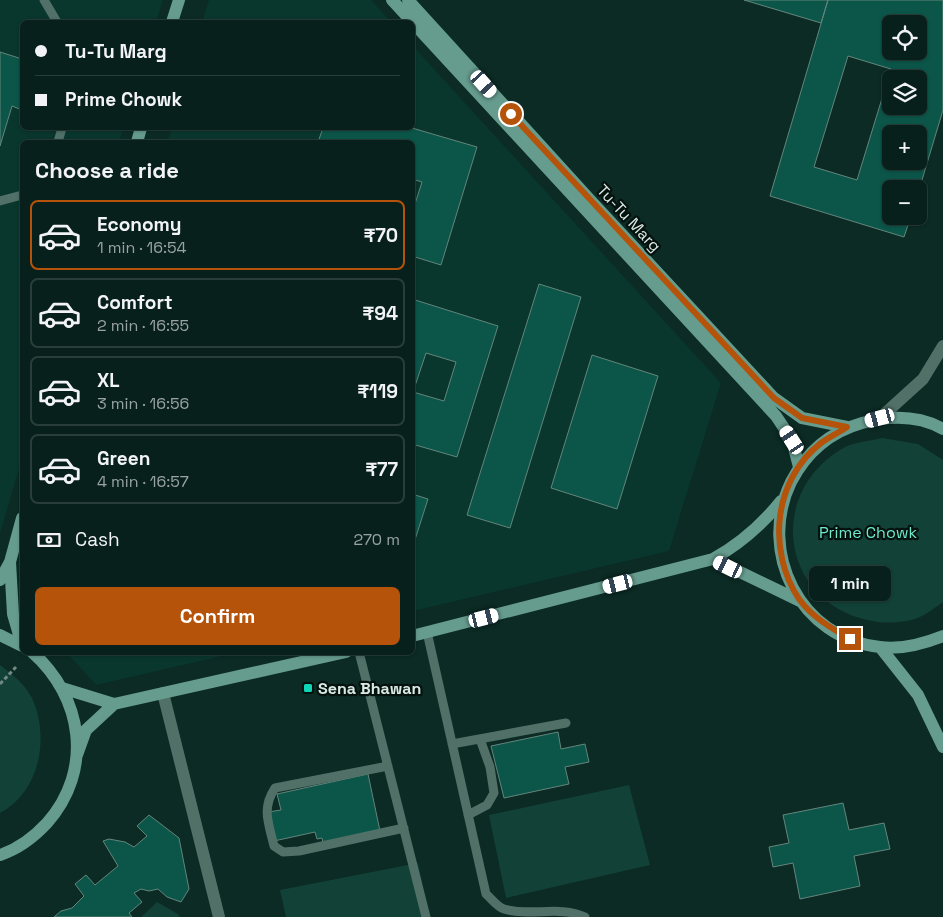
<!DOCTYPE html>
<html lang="en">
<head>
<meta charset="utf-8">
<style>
  :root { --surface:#08201b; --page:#162d28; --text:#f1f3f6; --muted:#98a3a3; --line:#293e3a; --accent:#b45309 }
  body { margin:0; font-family:"Space Grotesk",sans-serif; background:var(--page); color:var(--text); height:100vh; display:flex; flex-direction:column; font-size:19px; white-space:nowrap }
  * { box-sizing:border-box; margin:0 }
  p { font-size:16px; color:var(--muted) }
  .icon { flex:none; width:28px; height:28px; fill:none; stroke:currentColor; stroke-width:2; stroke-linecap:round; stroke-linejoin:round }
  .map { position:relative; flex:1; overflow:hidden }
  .panel { position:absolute; left:20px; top:140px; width:395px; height:515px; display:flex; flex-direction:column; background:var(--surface); border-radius:8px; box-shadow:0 1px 4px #0004,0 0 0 1px var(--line) }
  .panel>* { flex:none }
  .top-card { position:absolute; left:20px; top:20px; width:395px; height:110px; border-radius:8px; box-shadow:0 1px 4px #0004,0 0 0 1px var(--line); display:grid; align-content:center; height:110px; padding:0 15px; background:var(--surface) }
  .buttons { position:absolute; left:882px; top:15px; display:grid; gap:10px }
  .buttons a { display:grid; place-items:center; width:45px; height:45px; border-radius:8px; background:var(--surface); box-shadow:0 1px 4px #0004,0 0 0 1px var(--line); font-size:25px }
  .end { position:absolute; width:22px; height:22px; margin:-11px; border:6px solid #b45309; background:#fff; box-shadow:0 0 0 2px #fff }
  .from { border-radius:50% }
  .bubble { position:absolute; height:35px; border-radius:8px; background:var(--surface); box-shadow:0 1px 4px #0004,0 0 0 1px var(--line); font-size:16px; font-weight:700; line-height:35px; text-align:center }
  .car { position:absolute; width:15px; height:30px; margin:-15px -8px; border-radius:6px; box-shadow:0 0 4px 1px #0007; background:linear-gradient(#fff 24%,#345 0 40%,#fff 0 76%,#345 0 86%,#fff 0) }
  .top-card b { display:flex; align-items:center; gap:18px; height:48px; font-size:19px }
  .top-card b+b { border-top:1px solid var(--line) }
  .top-card i { width:12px; height:12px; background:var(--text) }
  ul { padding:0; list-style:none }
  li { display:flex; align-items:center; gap:15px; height:70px; margin:0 10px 8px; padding:0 5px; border:2px solid var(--line); border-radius:8px }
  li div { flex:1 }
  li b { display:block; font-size:19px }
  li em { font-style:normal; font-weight:700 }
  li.active { border-color:var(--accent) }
  li>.icon { width:45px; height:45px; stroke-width:1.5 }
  h2 { padding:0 15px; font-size:22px; line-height:60px }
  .pay { display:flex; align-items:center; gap:12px; height:55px; padding:0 15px; font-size:19px }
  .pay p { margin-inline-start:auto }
  .primary-button { display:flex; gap:10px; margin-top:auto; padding:10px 15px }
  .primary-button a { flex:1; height:58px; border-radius:8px; background:var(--accent); color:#fff; font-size:20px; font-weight:700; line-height:58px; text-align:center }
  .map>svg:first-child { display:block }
</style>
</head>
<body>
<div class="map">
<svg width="943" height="917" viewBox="0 0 943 917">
  <rect width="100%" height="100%" fill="#0b2b24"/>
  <path fill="#09362d" d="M0,0H163L156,22H22V128H124L119,142H22V459L0,533Z
    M209,0H371L391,22H202Z
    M413,46L721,383L669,551L413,611L412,142H167L172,128H412Z
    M67,653H235L96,685Z"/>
  <path fill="#124137" d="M882,438L918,444L943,460V602C937,606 931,611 924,615C910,623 888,624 872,621C781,605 764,492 845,447C855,442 871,441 882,438Z
    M0,665C12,674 25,684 32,698C50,737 40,792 0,813Z
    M629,785L650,865L506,898L489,815Z
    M418,863L429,917H286L280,890Z
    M157,902L178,914L180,917H141Z"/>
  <path fill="#0c5649" stroke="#64857c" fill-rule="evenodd" d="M744,0H828L821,23Z
    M828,0H943V110L919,190L891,189V216H911L904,237L770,196ZM891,24H919V51H891ZM848,56L891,69L857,180L814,167ZM891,79H919V106H891ZM891,134H919V161H891Z
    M0,52L22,59V110L12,106L0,146Z
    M323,128H412L477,147L441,265L412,256V206L414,207L422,182L412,179V142H318Z
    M539,284L581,297L510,528L467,515Z
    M412,299L498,326L457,457L412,444ZM426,353L456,362L444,401L413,392Z
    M592,355L658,376L617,509L551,488Z
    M412,494L428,499L412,549Z
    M558,732L561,749L585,744L589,762L565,767L569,784L504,798L491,746Z
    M368,774L380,831L323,843L322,838L317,839L315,832L274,841L268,812L281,810L277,794Z
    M843,803L849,830L884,823L890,849L854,856L860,886L800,899L793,863L773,867L769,847L789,843L783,815Z
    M149,815L179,838L189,889L181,902L167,897L158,889L149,891L141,889L134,893L142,902L129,913L132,917H54L61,911L72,908L84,896L75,884L86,875L95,885L118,866L103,841L109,839L125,842L134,847L147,836L137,826Z"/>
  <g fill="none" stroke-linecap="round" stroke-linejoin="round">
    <path stroke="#728a84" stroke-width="3" stroke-dasharray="4 2.5" stroke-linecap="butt" d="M0,684L16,667"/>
    <path stroke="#507068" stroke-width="9" d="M44,0L57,22
      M58,142L62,128
      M0,201L22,195
      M427,632L486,894C491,898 497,907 504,909C530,917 560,905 585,917
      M359,652L426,917
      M452,744L566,723
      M388,766L275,788C261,809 269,824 274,846L283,852L299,851L404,828
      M468,815L487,805L494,793L490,767L480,739"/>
    <path stroke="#507068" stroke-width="12" d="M880,418L923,379L943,346
      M163,693L219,917"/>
    <path stroke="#669c8e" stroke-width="12" d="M392,0L776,416L792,440L799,467
      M408,0L592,202L774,398L802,418L847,427
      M172,22L179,0
      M137,142L141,128
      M943,429C918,415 888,416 862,423C830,432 806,453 791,482C757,552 800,639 880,647C902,650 923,644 943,636
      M713,559L800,601
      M10,562L13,614L22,645
      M0,580L10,562L22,518
      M0,635L22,646
      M412,636L713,559C740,544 761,526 781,501
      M880,647L918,695L943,747
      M62,688L114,704
      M77,755L86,730L114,704L346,652
      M0,855C18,849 35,836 47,823C94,770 83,697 32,652"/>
  </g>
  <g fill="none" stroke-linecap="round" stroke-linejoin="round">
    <path stroke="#b45309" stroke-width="6" d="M511,114L774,398L802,418L847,427C838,433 829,437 821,443C773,480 767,551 799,599C812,617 831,628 850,639"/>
  </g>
  <rect fill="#0dd5b5" stroke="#05110d" stroke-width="2" x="303" y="683" width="10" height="10" rx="2.5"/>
  <g text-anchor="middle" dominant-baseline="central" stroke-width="4.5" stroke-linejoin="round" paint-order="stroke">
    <g font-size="16" fill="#d9eae5" stroke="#05110d">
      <text transform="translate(629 218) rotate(47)">Tu-Tu Marg</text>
    </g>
    <g font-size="16" fill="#6deace" stroke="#05110d">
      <text x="868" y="532">Prime Chowk</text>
    </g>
    <g font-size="16" font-weight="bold" fill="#d9eae5" stroke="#05110d" text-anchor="start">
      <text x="318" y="688">Sena Bhawan</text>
    </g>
  </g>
</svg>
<div class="buttons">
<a><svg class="icon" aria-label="locate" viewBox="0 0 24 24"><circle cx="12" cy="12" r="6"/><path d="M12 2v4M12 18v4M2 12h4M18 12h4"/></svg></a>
<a><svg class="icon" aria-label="layers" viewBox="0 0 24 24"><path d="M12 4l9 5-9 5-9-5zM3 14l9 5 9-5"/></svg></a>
<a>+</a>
<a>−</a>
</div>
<i class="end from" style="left:511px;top:114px"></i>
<i class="end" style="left:850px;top:639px"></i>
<div class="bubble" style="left:809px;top:566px;width:82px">1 min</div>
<i class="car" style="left:484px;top:84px;rotate:138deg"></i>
<i class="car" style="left:880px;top:418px;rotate:255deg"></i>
<i class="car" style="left:792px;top:440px;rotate:327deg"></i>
<i class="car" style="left:728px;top:567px;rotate:296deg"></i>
<i class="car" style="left:618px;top:584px;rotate:256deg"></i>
<i class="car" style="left:484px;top:618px;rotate:76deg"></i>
<div class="top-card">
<b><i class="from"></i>Tu-Tu Marg</b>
<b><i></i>Prime Chowk</b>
</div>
<section class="panel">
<h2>Choose a ride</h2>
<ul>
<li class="active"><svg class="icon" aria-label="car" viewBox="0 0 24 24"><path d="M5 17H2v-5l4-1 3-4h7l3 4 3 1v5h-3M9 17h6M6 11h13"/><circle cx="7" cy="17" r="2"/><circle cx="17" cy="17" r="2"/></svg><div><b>Economy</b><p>1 min · 16:54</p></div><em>₹70</em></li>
<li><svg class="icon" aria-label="car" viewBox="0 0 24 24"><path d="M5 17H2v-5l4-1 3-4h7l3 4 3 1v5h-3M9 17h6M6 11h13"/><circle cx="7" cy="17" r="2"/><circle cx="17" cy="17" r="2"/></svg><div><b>Comfort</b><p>2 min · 16:55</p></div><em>₹94</em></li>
<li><svg class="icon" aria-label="car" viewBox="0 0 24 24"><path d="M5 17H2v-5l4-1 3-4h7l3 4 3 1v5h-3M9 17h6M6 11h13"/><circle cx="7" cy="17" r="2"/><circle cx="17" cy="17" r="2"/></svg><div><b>XL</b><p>3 min · 16:56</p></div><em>₹119</em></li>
<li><svg class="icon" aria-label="car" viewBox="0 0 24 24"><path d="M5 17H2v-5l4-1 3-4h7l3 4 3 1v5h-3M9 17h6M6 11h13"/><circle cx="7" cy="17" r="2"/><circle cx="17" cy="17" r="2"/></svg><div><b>Green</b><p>4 min · 16:57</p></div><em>₹77</em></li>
</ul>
<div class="pay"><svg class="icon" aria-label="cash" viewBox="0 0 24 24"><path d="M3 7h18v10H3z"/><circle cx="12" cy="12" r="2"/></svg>Cash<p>270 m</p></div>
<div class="primary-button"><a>Confirm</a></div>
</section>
</div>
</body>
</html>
